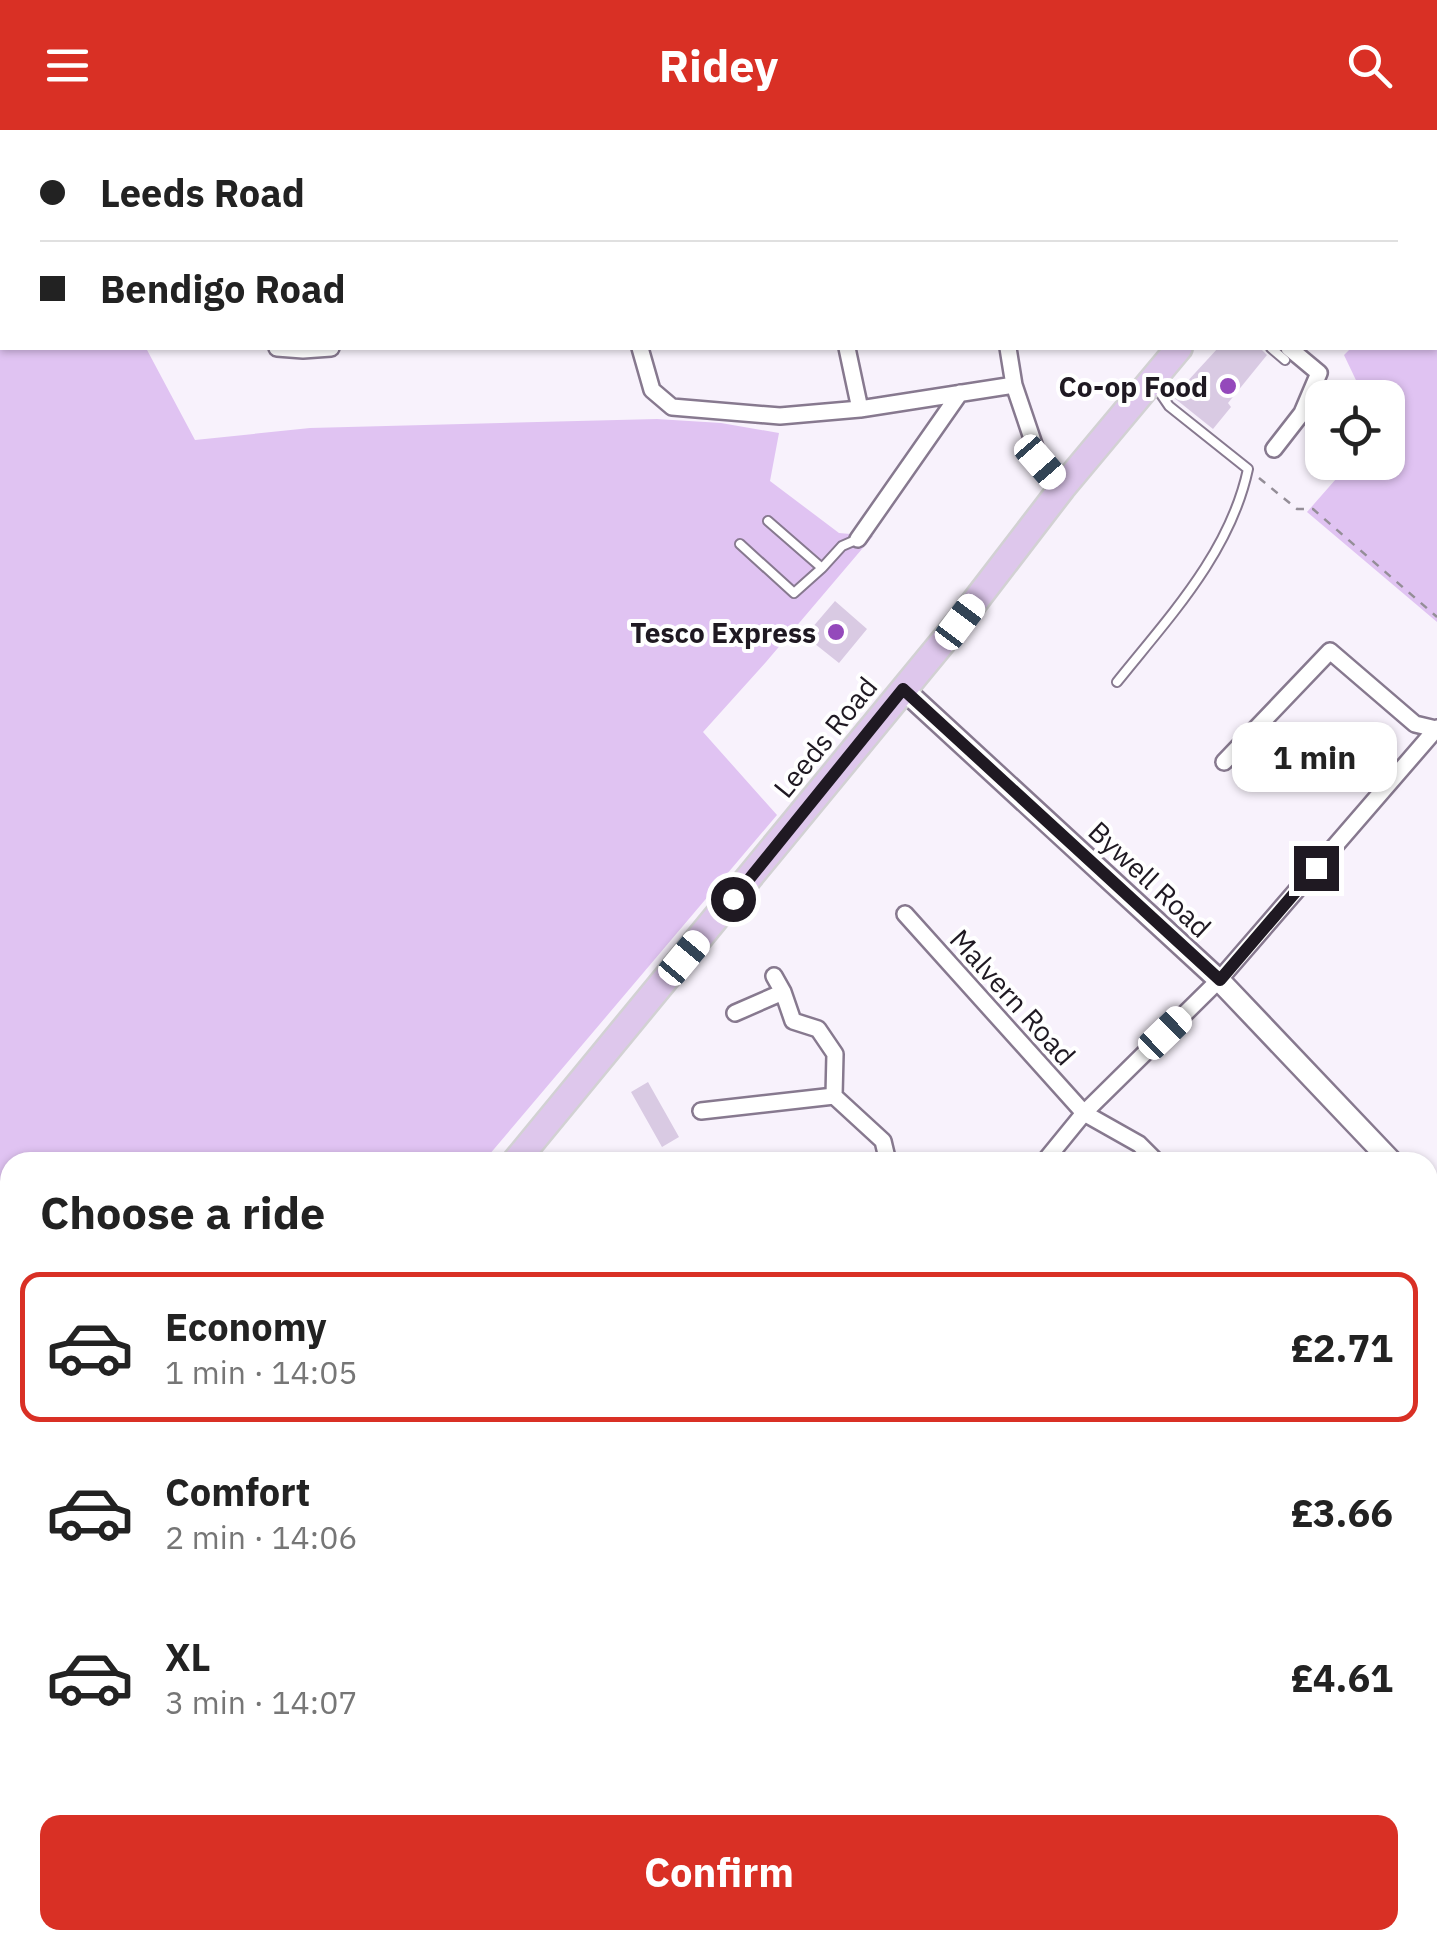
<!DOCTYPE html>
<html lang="en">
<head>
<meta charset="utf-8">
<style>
  :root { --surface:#fff; --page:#f6f6f6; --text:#222; --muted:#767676; --line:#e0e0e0; --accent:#d93025 }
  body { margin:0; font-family:"IBM Plex Sans",sans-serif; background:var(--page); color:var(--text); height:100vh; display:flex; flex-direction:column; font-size:38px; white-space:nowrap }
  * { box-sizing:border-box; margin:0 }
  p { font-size:32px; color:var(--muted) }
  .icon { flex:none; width:55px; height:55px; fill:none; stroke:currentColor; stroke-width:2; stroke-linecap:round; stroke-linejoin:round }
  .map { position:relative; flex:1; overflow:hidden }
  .panel { position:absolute; left:0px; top:1022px; width:1438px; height:798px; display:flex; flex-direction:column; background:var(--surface); border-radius:30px 30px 0 0; box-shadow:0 2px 8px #0004 }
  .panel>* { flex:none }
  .top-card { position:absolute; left:0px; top:0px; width:1438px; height:220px; box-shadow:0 2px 8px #0004; display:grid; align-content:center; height:220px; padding:0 40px; background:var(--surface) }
  .tools { position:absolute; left:1305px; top:250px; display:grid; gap:20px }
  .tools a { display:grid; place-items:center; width:100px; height:100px; border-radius:20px; background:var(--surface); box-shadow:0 2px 8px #0004; font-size:50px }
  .end { position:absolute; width:45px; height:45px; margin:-22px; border:12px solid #1f1922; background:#fff; box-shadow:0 0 0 5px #fff }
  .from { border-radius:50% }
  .bubble { position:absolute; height:70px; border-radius:20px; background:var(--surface); box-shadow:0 2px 8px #0004; font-size:32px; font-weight:700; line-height:70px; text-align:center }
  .car { position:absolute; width:30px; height:60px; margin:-30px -15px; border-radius:12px; box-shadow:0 0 8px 2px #0007; background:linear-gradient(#fff 24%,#345 0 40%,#fff 0 76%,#345 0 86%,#fff 0) }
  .top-card b { display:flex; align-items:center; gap:35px; height:95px; font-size:38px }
  .top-card b+b { border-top:2px solid var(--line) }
  .top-card i { width:25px; height:25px; background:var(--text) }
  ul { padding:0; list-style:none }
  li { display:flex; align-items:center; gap:30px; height:150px; margin:0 20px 15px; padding:0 20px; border:5px solid transparent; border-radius:20px }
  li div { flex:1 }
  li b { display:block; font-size:38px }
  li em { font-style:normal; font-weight:700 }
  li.selected { border-color:var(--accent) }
  li>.icon { width:90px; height:90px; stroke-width:1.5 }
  h2 { padding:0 40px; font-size:45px; line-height:120px }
  .action { display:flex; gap:20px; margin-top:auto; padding:20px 40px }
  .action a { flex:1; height:115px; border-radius:20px; background:var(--accent); color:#fff; font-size:40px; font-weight:700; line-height:115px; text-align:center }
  header { display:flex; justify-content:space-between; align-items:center; height:130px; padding:0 40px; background:var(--accent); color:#fff; font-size:45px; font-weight:700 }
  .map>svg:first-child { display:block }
</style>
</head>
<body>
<header><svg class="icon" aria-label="menu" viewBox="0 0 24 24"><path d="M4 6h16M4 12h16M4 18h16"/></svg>Ridey<svg class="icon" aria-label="search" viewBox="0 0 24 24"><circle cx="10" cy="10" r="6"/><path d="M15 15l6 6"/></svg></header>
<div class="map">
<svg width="1437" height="1818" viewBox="0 0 1437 1818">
  <rect width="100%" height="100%" fill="#f8f2fc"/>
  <path fill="#e0c3f2" d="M0,0H70L71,2H2V218H146L195,310L310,298L657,289L721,293L779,303L770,351L839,403L873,406L766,532L703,602L777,685L483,1032H10V1187L0,1183Z
    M1437,127V492L1307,382L1350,333L1388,332V268L1364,267L1344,225L1351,218H1435V129Z
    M0,1197L10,1200V1304L0,1309Z
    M10,1773V1810H137L132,1818H0V1780Z"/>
  <path fill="#d9cae3" d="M1218,218H1260L1267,225L1228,273L1231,277L1213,299L1173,267Z
    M835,471L867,499L839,533L805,506Z
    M648,952L679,1007L662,1017L631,962Z"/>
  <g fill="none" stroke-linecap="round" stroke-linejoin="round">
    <defs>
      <path id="service" d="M1271,218L1285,230
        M768,391L822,438L842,416L858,409
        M740,414L794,463L822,438
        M1117,552C1169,487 1230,423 1248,339L1169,276L1154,254
        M639,1810L643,1818
        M754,1810L758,1818"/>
      <path id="minor" d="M149,0L150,2
        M602,0V2
        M276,2L278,0
        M856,2L857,0
        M1022,2V0
        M1150,2L1152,0
        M277,218L303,220L331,218
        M640,218L652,260L672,277L780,286L860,279L1014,255
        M847,218L860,279
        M1008,218L1014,255L1040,332L1062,358
        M1274,319L1302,283L1319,243L1289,218
        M858,409L960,263
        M1224,632L1330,521L1415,594L1436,599
        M905,784L1084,983L1139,1014L1157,1032
        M774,846L783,862L793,891L818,899L835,924L834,966L883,1011L888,1032
        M735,883L783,862
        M701,981L834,966
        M1044,1032L1084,983L1219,850L1437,598
        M1428,1192L1437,1185
        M1428,1351L1437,1368
        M0,1360L3,1359L10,1366
        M1428,1393L1437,1387
        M0,1602L10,1627
        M0,1678L10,1674
        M1428,1718L1437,1712
        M1176,1810L1178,1818
        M155,1818L159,1810
        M381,1818L390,1810
        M1260,1818L1274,1810"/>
      <path id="tertiary" d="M903,559L1219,850L1392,1032
        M1428,1070L1437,1080
        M289,1810L295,1818"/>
      <path id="primary" d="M1383,2L1385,0
        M515,1032L960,491L1062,358L1179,218
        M0,1524L10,1518"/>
    </defs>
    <use href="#service" stroke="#87798f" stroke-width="12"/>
    <use href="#minor" stroke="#87798f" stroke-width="20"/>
    <use href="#tertiary" stroke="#87798f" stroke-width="25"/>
    <use href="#primary" stroke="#d2d1d3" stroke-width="30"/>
    <path stroke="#948e97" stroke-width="2.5" stroke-dasharray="8 8" stroke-linecap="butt" d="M1259,348L1297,379H1313L1437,487
      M0,1137L10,1143
      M0,1190L10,1194
      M0,1774L10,1766"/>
    <use href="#service" stroke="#fff" stroke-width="8"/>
    <use href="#minor" stroke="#fff" stroke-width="15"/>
    <use href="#tertiary" stroke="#fff" stroke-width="20"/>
    <use href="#primary" stroke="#dec7ec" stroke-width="25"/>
  </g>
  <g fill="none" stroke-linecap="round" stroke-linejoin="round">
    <path stroke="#1f1922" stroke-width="12" d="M733,769L903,559L1220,850L1316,738"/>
  </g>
  <g fill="#9449bb" stroke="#fff" stroke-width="4">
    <circle cx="1228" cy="256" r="10"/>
    <circle cx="836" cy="502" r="10"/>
  </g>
  <g text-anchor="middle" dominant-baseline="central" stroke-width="8" stroke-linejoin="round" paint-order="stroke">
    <g font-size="28" font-weight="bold" fill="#1f1922" stroke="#fff" text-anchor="end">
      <text x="1208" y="256">Co-op Food</text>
      <text x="816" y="502">Tesco Express</text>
    </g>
    <g font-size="28" fill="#1f1922" stroke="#fff">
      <text transform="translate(825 607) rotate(-51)">Leeds Road</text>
      <text transform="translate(1150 749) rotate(43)">Bywell Road</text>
      <text transform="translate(1013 867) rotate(48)">Malvern Road</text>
    </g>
  </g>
</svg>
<div class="tools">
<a><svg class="icon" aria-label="locate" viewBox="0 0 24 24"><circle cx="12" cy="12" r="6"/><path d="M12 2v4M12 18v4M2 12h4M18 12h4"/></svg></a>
</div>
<i class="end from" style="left:733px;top:769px"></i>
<i class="end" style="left:1316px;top:738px"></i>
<div class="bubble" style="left:1232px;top:592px;width:165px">1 min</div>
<i class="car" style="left:1040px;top:332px;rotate:139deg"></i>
<i class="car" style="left:960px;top:492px;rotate:37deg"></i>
<i class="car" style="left:684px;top:828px;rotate:40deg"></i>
<i class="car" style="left:1165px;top:903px;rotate:46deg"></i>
<div class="top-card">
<b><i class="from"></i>Leeds Road</b>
<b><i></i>Bendigo Road</b>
</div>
<section class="panel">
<h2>Choose a ride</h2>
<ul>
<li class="selected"><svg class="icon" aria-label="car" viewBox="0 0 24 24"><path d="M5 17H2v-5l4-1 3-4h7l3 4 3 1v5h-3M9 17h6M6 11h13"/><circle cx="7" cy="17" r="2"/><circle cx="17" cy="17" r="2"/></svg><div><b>Economy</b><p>1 min · 14:05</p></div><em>£2.71</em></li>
<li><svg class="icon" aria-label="car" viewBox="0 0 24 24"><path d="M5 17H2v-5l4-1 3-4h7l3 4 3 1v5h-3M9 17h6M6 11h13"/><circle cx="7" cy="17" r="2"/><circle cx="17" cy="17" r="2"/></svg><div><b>Comfort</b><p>2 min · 14:06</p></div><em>£3.66</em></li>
<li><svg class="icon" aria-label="car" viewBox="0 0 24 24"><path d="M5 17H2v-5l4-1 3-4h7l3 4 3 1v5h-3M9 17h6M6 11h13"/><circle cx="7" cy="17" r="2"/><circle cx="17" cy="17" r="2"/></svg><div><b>XL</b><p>3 min · 14:07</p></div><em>£4.61</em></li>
</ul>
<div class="action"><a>Confirm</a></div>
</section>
</div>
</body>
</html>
